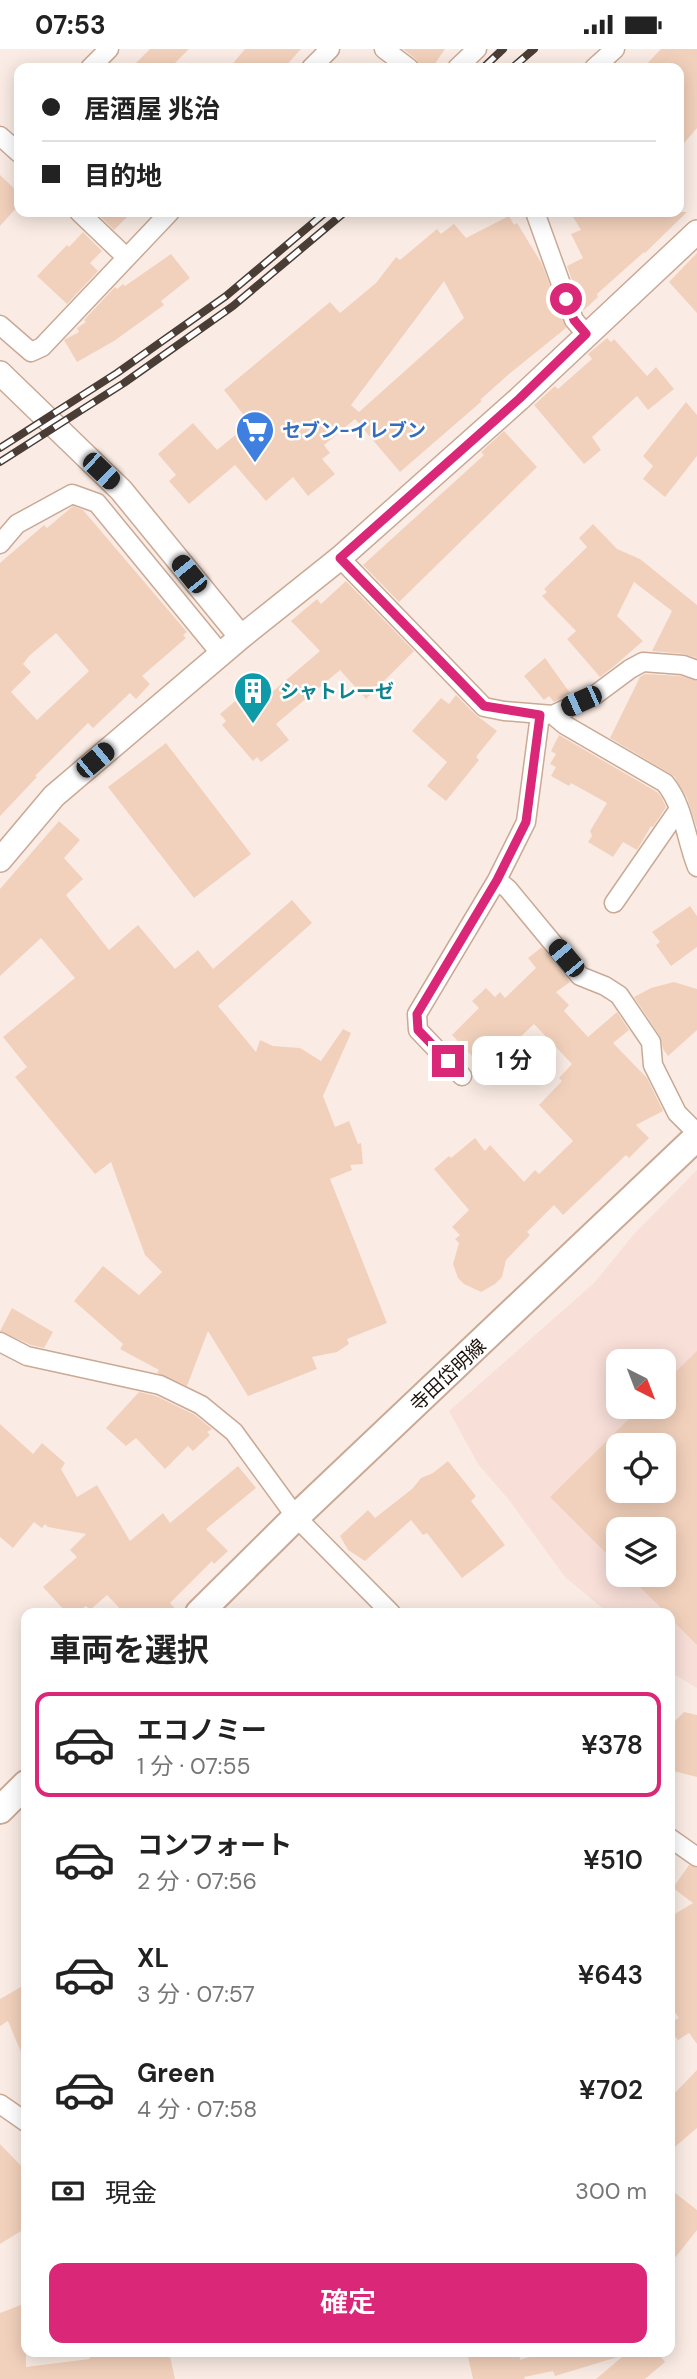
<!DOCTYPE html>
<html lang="ja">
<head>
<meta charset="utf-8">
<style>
  :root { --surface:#fff; --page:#f6f6f6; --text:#222; --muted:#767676; --line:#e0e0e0; --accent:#db2777 }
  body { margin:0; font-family:"DM Sans","Noto Sans JP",sans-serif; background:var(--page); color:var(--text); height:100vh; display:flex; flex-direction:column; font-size:26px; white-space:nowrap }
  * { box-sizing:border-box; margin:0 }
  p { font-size:23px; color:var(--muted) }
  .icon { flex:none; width:38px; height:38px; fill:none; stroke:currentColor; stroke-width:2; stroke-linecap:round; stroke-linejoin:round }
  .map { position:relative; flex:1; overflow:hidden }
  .sheet { position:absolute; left:21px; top:1559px; width:654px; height:749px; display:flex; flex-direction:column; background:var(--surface); border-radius:14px; box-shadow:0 4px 18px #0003 }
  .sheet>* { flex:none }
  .guide { position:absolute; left:14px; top:14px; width:670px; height:154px; border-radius:14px; box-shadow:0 4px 18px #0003; display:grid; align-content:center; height:154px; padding:0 28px; background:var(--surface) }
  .needle { width:46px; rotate:138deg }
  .tools { position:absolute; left:606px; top:1300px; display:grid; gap:14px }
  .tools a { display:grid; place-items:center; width:70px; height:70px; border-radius:14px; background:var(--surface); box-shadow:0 4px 18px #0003; font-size:35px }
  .end { position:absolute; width:32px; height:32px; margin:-16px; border:9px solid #db2777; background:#fff; box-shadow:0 0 0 4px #fff }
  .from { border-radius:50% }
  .bubble { position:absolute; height:49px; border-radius:14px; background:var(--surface); box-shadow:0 4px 18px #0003; font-size:23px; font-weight:600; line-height:49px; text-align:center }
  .car { position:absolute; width:21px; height:42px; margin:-21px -10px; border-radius:9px; box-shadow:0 0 5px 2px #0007; background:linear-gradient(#222 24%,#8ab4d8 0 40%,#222 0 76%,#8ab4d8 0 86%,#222 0) }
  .guide b { display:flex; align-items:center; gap:24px; height:66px; font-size:26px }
  .guide b+b { border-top:2px solid var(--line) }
  .guide i { width:18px; height:18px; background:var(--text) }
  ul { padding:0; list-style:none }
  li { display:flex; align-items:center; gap:21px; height:105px; margin:0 14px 10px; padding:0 14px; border:4px solid transparent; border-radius:14px }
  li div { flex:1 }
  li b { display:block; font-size:26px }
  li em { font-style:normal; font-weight:600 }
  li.active { border-color:var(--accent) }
  li>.icon { width:63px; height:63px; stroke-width:1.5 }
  h2 { padding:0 28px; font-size:32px; line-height:84px }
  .pay { display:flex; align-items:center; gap:18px; height:77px; padding:0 28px; font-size:26px }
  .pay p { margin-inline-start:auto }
  .primary-button { display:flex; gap:14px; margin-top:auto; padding:14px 28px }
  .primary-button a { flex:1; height:80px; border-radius:14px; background:var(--accent); color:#fff; font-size:28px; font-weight:600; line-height:80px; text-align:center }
  .status { display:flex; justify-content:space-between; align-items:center; height:49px; padding:0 35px; background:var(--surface); direction:ltr }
  .status svg { height:19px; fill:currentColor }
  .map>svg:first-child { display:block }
</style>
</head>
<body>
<div class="status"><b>07:53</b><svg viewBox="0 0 49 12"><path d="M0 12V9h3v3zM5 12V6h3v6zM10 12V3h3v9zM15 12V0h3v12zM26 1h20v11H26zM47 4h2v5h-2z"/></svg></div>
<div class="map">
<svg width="697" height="2330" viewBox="0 0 697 2330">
  <rect width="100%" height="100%" fill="#faece4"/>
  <path fill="#f8dfd8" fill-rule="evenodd" d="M697,1121V1639L670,1623V1564H608L565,1528L509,1451L478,1415L449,1362L594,1234L634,1185ZM618,1312H663V1358H618ZM618,1396H663V1442H618ZM618,1480H663V1526H618Z"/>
  <path fill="#f2d1bc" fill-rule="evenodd" d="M150,0H189L170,19H131Z
    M245,0H301L284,19H229Z
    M403,0H445L432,19H420L416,10Z
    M661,0H697V79L679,100V19H643Z
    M0,126L19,144V156L0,177Z
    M102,163H132L114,181L99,166Z
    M570,163H687L645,204L644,203L597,245L598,248L583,262L567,217L583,209L571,185L581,181Z
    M509,167L514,176L517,174L542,215L566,279L509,325L480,351L482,352L400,423L355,370L324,396L330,404L322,410L335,425L308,447L293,428L266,452L235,416L189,455L169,432L176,426L158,405L193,374L217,401L250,374L224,341L330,253L340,264L376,234L396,208L400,211L437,180L441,185L454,175L466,189ZM444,232L464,269L359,363L351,356Z
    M83,183L102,202L90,214L98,222L67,255L37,227L67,196L69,198Z
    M697,204V264L669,233Z
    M171,205L190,229L161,252L164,256L114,292L77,313L64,291L79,283L77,279L86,273L84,271L115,238L117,240L123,235L125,237Z
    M607,289L611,293L614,290L647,327L656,318L674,340L648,361L637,347L592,388L601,401L584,415L534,356L555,337L558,340L592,310L588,305Z
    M686,353L697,366V407L665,448L643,430L653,417L643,407Z
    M504,382L537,418L399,553L363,516L484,406L481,403Z
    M73,457L83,461L187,583L183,586L186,589L142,627L150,635L136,650L130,644L93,679L88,674L35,727L37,728L0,767V514L44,476L47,479ZM56,584L89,622L37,671L11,643L31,623L23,615L29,607Z
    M593,475L617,500L640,510L697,556V609L684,605L652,602L672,562L634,533L617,567L643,592L613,618L600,628L567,590L576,582L542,547L547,543L544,540L587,498L579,489Z
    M346,532L414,602L366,650L340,621L276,675L289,691L261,713L257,708L253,712L222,676L226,672L220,665L247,642L258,655L320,602L291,572L317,550L321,555Z
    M545,609L570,644L554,653L549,647L544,651L524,627Z
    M645,625L681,627L697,632V779L687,749L674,727L610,689L640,628Z
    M456,646L476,666L497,682L476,708L479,711L446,752L427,737L447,713L412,682L441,649L449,655Z
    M559,686L657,743L662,749L666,758L653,778L651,777L637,801L623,793L613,808L588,793L592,787L590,782L607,754L571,734L569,737L551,727L556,718L550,715L556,705L551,702Z
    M166,694L251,805L194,849L108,738Z
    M59,772L80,791L64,809L83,830L66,846L109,901L138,876L175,920L198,901L213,920L292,851L312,874L218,957L256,1003L260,991L273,997L300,999L321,1012L343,980L351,984L323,1047L335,1078L349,1072L358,1095L361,1094L363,1115L350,1116L352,1121L330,1130L387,1274L347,1290L349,1295L337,1303L312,1308L317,1320L248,1347L208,1282L187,1337L157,1324L159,1321L120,1300L123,1295L74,1252L103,1217L139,1246L162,1223L145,1206L111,1113L95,1125L15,1028L27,1018L3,988L75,929L41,889L0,927V840Z
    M690,857L697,867V898L671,917L656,896L660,893L652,883Z
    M542,898L570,933L556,943L569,956L564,962L588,988L617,963L629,981L613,994L647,1029L663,1062L636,1076L649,1089L629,1109L626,1106L563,1166L554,1156L527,1183L530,1186L506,1211L502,1228L495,1235L481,1243L464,1235L458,1229L453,1215L459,1194L455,1190L460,1186L452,1178L469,1161L434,1120L449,1107L451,1109L475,1089L485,1102L490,1096L524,1133L535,1121L539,1125L573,1092L539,1056L562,1032L559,1029L572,1015L534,975L501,1006L490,994L474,1009L452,986L479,959L472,952L486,939L495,948L500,943L505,949L536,919L528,909Z
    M674,933L697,940V981L668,1007L663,1000L660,987L634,948L651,939Z
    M12,1259L53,1283L44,1299L31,1296L0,1282Z
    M697,1302V1596L670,1569V1564H666L628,1526H663V1480H618V1516L550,1448L641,1358H663V1335ZM618,1396H663V1442H618Z
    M139,1343L156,1347L195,1366L212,1380L207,1383L210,1386L193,1402L188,1397L165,1420L136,1389L126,1397L106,1379Z
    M0,1375L33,1405L42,1394L65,1414L61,1420L77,1448L97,1436L130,1492L163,1464L170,1474L238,1417L256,1439L206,1480L228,1502L214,1515L212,1512L170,1554L179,1564H124L107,1546L90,1561L86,1557L76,1564H67L43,1538L77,1508L70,1501L86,1485L48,1478L45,1475L42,1479L34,1473L13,1499L0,1488Z
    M448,1412L476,1447L471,1452L505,1496L462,1529L427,1484L423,1486L411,1471L365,1512L348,1501L340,1487L368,1461L375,1469L412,1440L421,1429L433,1424Z
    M684,1663L697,1666V1728L670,1721V1677Z
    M689,1816L697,1819V1995L689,1984L678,1991L670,1980V1974L679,1969L670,1956V1868L693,1854L673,1839Z
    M26,1935V2015L8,1972L0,1977V1950Z
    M697,2021V2079L670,2102V2049Z
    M0,2095L26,2122V2179L0,2195Z
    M670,2140L697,2161V2181L670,2215Z
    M26,2254V2318L90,2310L88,2303H169L175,2330H0V2264Z
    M467,2303H519L520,2311L545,2303H620L621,2307L555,2327L553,2322L524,2328L525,2330H473Z
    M628,2303H657L665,2313L645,2330H596Z"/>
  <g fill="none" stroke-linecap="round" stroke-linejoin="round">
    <defs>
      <path id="minor" d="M384,0L409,19
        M90,19L109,0
        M311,19L330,0
        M457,19L477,0
        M594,19L615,0
        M0,87L19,104
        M79,163L126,208
        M535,163L574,271L586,285
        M0,276L31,303L42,298L170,163
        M0,495L17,475L72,445L97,454L221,605
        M340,509L484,658L504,662L553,666L595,646L630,620L643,613L683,616L697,621
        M553,666L565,676L665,734C684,757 686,791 697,818
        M497,831L508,840L580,927L605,937L619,946L651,993L653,1016L677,1064L697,1084
        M614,854L679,760
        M462,1027L418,981L417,965L497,831L526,773L540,666
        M0,1293L27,1307L160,1336L201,1356L234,1383L296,1468L391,1564
        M670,1789L697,1808
        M0,2055L26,2073"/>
      <path id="tertiary" d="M0,324L121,441L241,588
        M0,811L54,747L241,588L340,509L519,350L697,183"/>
      <path id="secondary" d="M199,1564L296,1468L697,1088
        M0,1761L26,1735"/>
    </defs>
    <use href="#minor" stroke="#caa995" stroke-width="21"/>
    <use href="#tertiary" stroke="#caa995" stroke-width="26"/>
    <use href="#secondary" stroke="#caa995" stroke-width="30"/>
    <use href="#minor" stroke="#fff" stroke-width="18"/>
    <use href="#tertiary" stroke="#fff" stroke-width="23"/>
    <use href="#secondary" stroke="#fff" stroke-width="26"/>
    <defs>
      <path id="rail" d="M483,19L503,0
        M512,19L534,0
        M0,399L117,324L226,247L326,163
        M0,413L124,334L233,257L345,163"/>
    </defs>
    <use href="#rail" stroke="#493d36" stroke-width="8"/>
    <use href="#rail" stroke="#fff" stroke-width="5" stroke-dasharray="16" stroke-linecap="butt"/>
  </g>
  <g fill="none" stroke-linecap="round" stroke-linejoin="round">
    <path stroke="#db2777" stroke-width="9" d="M448,1012L418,981L417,965L497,831L526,773L540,666L484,657L340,509L519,350L586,285L574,271L566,250"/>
  </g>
  <defs>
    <symbol id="supermarket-pin" viewBox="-11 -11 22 30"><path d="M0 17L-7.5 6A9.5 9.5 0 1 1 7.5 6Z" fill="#3f7fe0" stroke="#fff"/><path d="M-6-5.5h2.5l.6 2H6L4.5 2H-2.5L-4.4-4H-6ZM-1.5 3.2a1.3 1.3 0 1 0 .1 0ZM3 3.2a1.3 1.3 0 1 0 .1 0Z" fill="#fff"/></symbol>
    <symbol id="building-pin" viewBox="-11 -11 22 30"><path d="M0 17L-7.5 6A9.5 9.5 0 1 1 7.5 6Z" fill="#0f9aa8" stroke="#fff"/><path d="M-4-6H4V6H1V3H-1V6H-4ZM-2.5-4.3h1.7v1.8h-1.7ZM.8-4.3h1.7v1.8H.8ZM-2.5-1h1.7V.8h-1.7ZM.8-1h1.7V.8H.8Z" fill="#fff"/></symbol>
  </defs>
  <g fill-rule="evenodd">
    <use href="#supermarket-pin" x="233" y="359" width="44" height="60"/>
    <use href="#building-pin" x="231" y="620" width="44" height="60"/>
  </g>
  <g text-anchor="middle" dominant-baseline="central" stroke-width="5" stroke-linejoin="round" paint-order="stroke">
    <g font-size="19" font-weight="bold" fill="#366cbe" stroke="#fff" text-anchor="start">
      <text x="282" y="381">セブン-イレブン</text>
    </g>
    <g font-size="19" font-weight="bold" fill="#0d838f" stroke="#fff" text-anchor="start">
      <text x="280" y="642">シャトレーゼ</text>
    </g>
    <g font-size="19" fill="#1c110a" stroke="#fff">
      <text transform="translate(448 1326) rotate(-43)">寺田岱明線</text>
    </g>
  </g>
</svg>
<div class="tools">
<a><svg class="needle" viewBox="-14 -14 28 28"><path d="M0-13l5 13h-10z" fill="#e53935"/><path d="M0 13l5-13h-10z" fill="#767676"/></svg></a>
<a><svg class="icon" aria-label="locate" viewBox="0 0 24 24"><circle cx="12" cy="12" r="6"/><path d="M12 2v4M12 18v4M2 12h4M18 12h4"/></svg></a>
<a><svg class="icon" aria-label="layers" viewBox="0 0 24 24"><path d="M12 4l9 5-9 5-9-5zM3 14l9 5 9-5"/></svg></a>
</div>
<i class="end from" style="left:566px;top:250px"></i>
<i class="end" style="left:448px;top:1012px"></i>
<div class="bubble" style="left:472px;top:987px;width:84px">1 分</div>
<i class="car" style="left:101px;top:422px;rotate:134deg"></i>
<i class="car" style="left:189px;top:525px;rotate:321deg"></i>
<i class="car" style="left:581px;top:652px;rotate:246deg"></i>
<i class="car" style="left:95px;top:711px;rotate:50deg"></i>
<i class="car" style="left:566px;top:909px;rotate:320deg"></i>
<div class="guide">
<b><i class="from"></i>居酒屋 兆治</b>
<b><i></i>目的地</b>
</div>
<section class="sheet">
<h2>車両を選択</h2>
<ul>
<li class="active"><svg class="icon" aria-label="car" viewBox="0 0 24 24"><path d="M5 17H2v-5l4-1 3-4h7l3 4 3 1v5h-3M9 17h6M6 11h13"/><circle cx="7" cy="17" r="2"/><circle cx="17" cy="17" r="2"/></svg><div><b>エコノミー</b><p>1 分 · 07:55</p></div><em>¥378</em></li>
<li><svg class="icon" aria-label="car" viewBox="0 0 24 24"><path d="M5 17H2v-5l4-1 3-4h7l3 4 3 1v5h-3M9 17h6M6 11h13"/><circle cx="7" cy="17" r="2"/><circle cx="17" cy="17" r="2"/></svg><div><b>コンフォート</b><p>2 分 · 07:56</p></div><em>¥510</em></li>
<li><svg class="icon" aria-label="car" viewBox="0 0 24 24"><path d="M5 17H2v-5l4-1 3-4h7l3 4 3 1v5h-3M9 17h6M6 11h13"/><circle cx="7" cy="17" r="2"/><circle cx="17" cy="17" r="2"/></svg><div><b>XL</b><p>3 分 · 07:57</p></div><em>¥643</em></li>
<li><svg class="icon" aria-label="car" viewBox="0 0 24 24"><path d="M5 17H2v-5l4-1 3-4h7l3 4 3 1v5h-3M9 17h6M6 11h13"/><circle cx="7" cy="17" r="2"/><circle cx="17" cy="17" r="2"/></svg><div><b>Green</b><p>4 分 · 07:58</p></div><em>¥702</em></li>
</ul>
<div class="pay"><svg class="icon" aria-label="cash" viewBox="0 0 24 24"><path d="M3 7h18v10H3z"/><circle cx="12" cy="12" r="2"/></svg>現金<p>300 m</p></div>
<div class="primary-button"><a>確定</a></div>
</section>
</div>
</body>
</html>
